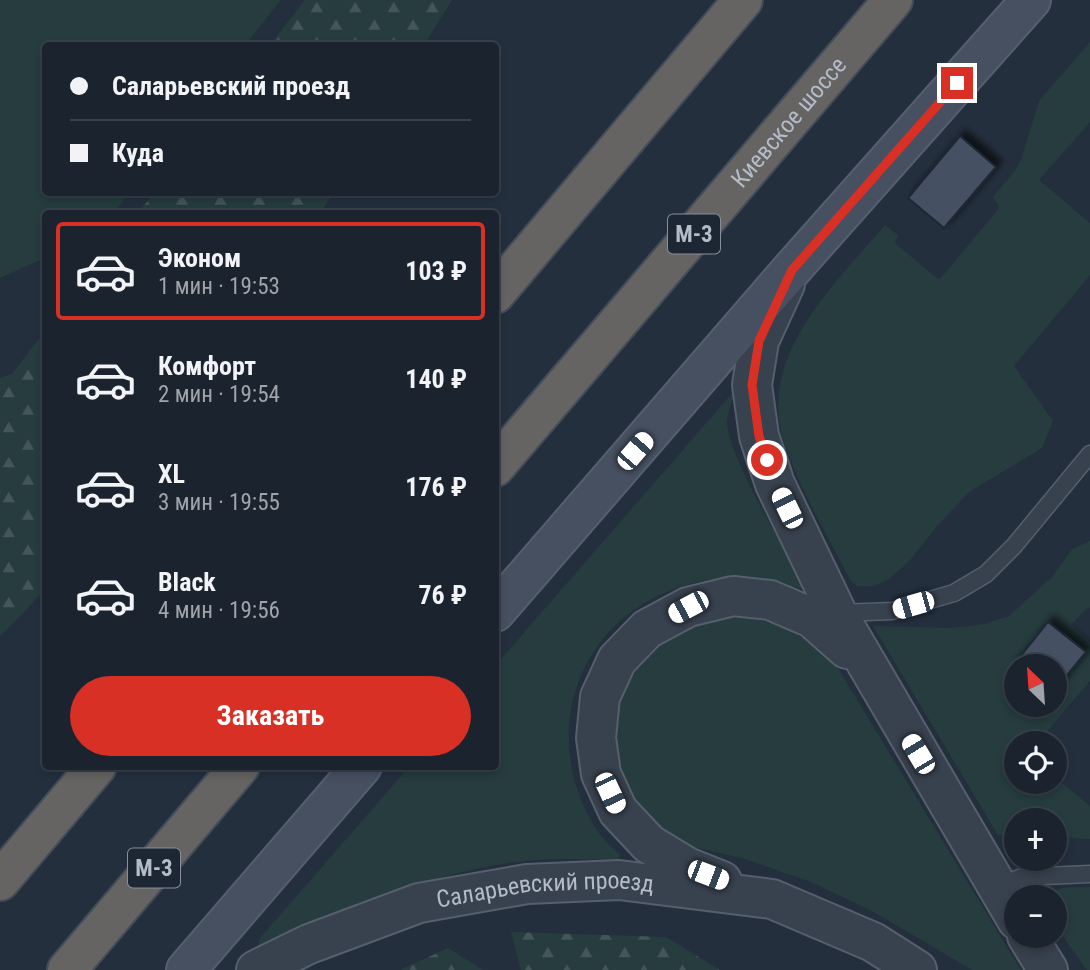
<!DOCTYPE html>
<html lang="ru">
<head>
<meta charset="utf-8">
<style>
  :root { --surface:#1b232e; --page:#242b36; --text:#f1f3f6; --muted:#a0a4aa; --line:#39404a; --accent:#d93025 }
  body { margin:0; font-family:"Roboto Condensed",sans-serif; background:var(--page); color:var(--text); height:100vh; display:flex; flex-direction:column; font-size:26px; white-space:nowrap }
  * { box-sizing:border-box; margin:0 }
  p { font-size:23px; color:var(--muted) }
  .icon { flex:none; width:38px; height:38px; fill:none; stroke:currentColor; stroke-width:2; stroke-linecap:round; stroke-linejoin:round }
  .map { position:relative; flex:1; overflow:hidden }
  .drawer { position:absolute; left:42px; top:210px; width:457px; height:560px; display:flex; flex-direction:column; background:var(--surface); border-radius:7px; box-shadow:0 4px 10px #0003,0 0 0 2px var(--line) }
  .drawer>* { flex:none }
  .top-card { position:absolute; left:42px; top:42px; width:457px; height:154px; border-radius:7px; box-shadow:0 4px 10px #0003,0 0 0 2px var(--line); display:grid; align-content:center; height:154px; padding:0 28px; background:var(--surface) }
  .needle { width:46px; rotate:335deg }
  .buttons { position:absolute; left:1004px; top:654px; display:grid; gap:14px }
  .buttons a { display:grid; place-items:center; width:63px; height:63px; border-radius:50%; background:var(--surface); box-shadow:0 4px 10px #0003,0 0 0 2px var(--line); font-size:35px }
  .end { position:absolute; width:32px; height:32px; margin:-16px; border:9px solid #d93025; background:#fff; box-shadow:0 0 0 4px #fff }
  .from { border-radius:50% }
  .car { position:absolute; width:21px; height:42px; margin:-21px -10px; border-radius:9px; box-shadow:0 0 5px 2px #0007; background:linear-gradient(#fff 24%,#345 0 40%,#fff 0 76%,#345 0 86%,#fff 0) }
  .top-card b { display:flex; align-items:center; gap:24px; height:66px; font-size:26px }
  .top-card b+b { border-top:2px solid var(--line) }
  .top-card i { width:18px; height:18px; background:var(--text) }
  ul { padding:12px 0 0; list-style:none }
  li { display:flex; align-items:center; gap:21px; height:98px; margin:0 14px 10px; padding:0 14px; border:4px solid transparent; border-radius:7px }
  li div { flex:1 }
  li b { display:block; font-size:26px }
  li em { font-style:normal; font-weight:700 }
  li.current { border-color:var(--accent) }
  li>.icon { width:63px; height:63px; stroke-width:1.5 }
  .primary-button { display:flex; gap:14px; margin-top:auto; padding:14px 28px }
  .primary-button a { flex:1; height:80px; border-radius:42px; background:var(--accent); color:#fff; font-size:28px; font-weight:700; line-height:80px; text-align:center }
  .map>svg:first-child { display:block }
</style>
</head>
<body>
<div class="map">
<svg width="1090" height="970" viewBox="0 0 1090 970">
  <defs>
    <pattern id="forest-firs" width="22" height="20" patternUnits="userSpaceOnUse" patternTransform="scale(1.75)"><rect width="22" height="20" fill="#263c3f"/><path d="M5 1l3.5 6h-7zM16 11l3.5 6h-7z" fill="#435659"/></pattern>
    <filter id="shadow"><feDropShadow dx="6" dy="-6" stdDeviation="3.5" flood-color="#0009"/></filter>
  </defs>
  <rect width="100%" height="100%" fill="#242f3e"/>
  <path fill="#263c3f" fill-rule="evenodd" d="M0,0H281L245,45L46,46V192L130,193L113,213L46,214L45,258L0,278Z
    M1090,42V122L1039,180L1090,223V275L1014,366L1053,421L1042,448L969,492L938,525L910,560L888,580L874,586H857L851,581C829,539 798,486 784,442C756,356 835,284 885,225L899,236L895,241L896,244L938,279L941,278L996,212L999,206L993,197L1015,171L1021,160L1039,101Z
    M735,390C732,400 728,412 727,422C727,454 785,550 803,582L800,590C783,586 762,577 744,576C724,576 705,580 686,585C576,617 536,737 598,832C604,840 613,848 620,855L618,860C584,859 550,858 516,862C426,873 342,913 258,947L260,938L409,767L495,766V666Z
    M1090,541V608L1088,607L1071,625L1090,642V681L1036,744H1017V782H1055V777L1090,806V839L1055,837V821H1017V835H998L873,626L951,628L985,624L1009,616L1052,577L1072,549ZM1017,667H1055V705H1017Z
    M743,617C787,625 803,635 836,665L1021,970H972L874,912L811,882L742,858L685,845L653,821L639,806L620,769L611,727L625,681L641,659L664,639L687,627L712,619Z
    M1090,887V970H1087L1055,925V898H1046C1055,884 1075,888 1090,887Z"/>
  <path fill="url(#forest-firs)" d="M305,0H452L424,45H270Z
    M154,193V192L333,193L320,213H138Z
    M45,331V590L0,636V378L12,374Z
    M511,932L666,937L720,970H521Z
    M448,948L483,970H400Z"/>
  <path fill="#455162" stroke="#1f2835" stroke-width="2" filter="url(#shadow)" d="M960,136L996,167L944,228L908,198Z
    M1048,622L1086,652L1055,690V667H1017V670L1012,667Z"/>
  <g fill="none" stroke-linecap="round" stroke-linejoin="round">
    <defs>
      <path id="service" d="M840,613L892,611L954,593L986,574L1014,546L1090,454
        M997,887L1022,877L1090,874"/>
      <g id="tertiary">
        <path d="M785,284L759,341L752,385L759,436L775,484L837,613L1017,920"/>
        <path d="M722,881L687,867L649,844L618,811L601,774L596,738L600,697L617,660L647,629L688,607L733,596L770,600L812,618L847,649"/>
        <path d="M1027,936L1048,970"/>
        <path id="s1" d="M256,970L309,944L419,903L527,884L619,880L772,899L873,942L917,970"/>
      </g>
      <path id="secondary" d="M495,612L792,269L1031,0
        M186,970L362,766"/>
      <g id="trunk">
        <path d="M495,294L743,0"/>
        <path id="s2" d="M495,467L893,0"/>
        <path d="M0,881L97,766"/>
        <path d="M67,970L240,766"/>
      </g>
    </defs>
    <use href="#service" stroke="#565f6c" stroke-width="19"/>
    <use href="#tertiary" stroke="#565f6c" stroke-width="42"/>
    <use href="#secondary" stroke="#565f6c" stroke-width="42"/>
    <use href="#trunk" stroke="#434c59" stroke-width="42"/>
    <use href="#service" stroke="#38414e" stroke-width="16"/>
    <use href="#tertiary" stroke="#38414e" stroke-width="38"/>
    <use href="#secondary" stroke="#465061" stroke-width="38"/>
    <use href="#trunk" stroke="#656462" stroke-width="38"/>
  </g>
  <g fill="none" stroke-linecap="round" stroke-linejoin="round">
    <path stroke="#d93025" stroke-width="9" d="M767,460L759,436L752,385L759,341L792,270L957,83"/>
  </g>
  <g text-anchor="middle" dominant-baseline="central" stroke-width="5" stroke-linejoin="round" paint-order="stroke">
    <g fill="#1d2633" stroke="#878f9c" stroke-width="2">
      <rect x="668" y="214.5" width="52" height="39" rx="5"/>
      <rect x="128" y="848.5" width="52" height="39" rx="5"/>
    </g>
    <g font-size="23" font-weight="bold" fill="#b4bcc9">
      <text x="694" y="234">М-3</text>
      <text x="154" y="868">М-3</text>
    </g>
    <g font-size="24" fill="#b4bcc9" stroke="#1d2633">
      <text stroke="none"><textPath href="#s2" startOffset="453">Киевское шоссе</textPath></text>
      <text stroke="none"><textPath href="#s1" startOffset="304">Саларьевский проезд</textPath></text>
    </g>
  </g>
</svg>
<div class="buttons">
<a><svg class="needle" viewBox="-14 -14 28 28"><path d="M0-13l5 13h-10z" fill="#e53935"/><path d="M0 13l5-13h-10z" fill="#a0a4aa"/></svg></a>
<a><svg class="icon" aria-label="locate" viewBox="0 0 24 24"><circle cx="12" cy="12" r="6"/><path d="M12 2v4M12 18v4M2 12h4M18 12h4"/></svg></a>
<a>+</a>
<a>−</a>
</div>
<i class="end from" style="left:767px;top:460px"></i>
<i class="end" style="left:957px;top:83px"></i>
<i class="car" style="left:635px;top:451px;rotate:41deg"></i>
<i class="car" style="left:787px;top:508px;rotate:334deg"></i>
<i class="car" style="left:913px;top:605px;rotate:254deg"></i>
<i class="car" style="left:688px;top:607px;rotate:242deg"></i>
<i class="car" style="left:918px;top:754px;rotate:329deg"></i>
<i class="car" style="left:610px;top:793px;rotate:155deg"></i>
<i class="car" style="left:708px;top:875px;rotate:111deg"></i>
<div class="top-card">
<b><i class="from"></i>Саларьевский проезд</b>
<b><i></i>Куда</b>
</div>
<section class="drawer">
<ul>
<li class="current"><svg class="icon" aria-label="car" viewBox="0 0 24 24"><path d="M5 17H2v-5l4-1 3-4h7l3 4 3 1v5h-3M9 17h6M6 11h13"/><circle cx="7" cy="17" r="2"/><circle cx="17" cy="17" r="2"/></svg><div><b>Эконом</b><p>1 мин · 19:53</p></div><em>103 ₽</em></li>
<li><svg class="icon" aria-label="car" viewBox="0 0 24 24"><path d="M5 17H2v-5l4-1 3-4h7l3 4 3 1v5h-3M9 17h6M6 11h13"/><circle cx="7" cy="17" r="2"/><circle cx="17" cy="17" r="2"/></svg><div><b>Комфорт</b><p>2 мин · 19:54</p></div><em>140 ₽</em></li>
<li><svg class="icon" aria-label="car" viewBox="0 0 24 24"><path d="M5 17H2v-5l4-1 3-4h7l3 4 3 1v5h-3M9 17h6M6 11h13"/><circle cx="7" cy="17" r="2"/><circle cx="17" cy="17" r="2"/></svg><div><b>XL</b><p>3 мин · 19:55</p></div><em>176 ₽</em></li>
<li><svg class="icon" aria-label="car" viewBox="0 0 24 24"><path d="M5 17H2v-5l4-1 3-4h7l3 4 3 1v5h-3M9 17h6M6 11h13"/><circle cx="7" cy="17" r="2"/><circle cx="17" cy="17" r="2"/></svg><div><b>Black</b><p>4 мин · 19:56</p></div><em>76 ₽</em></li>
</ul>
<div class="primary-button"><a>Заказать</a></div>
</section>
</div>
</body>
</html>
